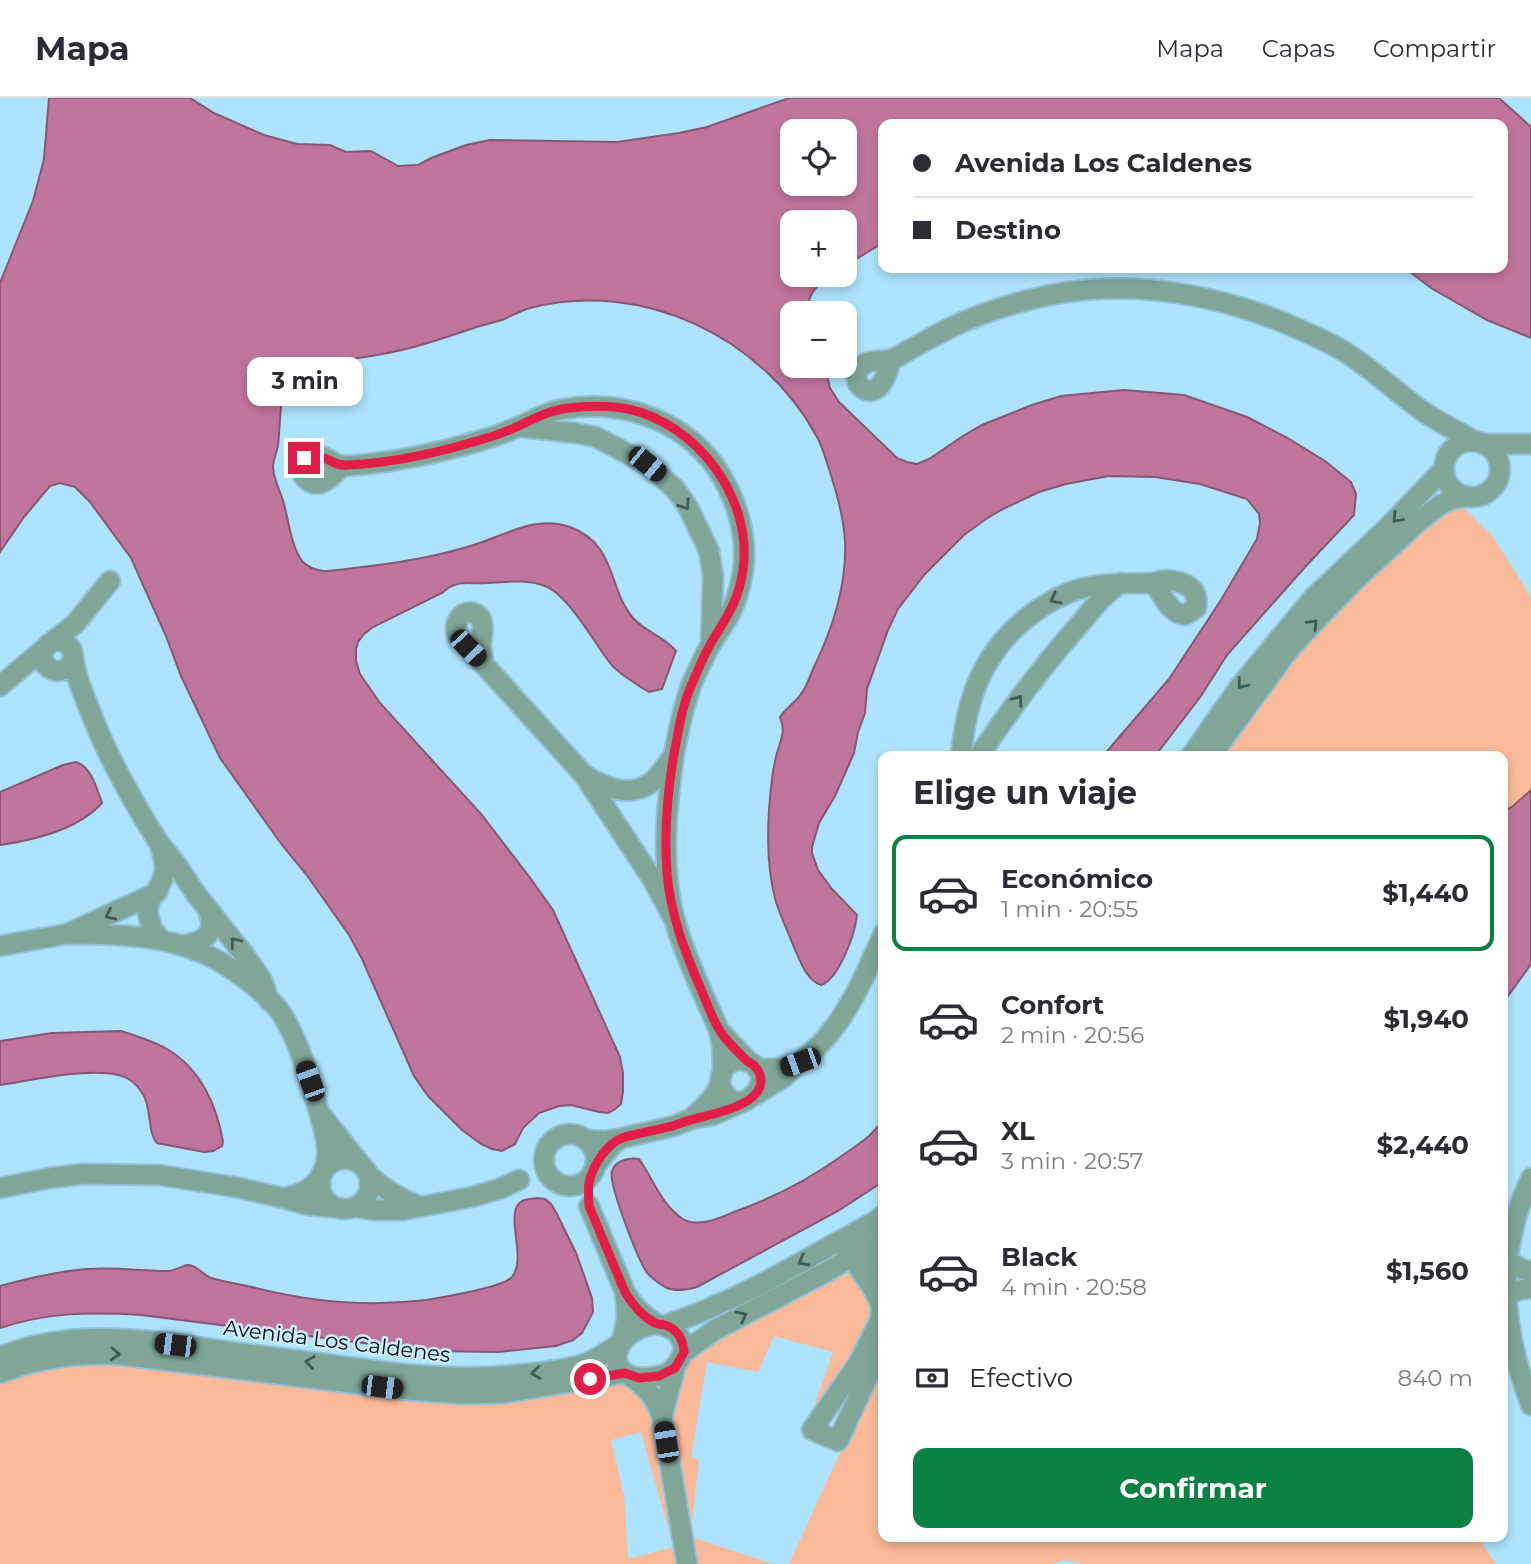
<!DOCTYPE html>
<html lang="es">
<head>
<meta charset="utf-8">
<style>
  :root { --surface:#fff; --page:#f2f2f3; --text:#2b2b33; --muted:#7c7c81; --line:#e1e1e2; --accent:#0b8043 }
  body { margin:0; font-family:Montserrat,sans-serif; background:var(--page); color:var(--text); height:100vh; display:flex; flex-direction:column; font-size:26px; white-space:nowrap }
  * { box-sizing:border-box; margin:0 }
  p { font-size:23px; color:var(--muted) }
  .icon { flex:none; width:38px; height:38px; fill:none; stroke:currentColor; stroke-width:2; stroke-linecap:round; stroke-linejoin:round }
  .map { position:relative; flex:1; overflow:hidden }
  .sheet { position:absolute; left:878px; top:653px; width:630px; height:791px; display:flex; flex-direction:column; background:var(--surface); border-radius:14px; box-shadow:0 4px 10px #0003 }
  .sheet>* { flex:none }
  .guide { position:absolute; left:878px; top:21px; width:630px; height:154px; border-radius:14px; box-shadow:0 4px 10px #0003; display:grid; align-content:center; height:154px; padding:0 35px; background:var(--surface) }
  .controls { position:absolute; left:780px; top:21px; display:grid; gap:14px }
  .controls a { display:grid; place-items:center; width:77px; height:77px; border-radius:14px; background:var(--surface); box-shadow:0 4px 10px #0003; font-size:35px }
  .end { position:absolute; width:32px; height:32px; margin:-16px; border:9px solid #e11d48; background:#fff; box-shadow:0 0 0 4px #fff }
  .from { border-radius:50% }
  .bubble { position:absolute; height:49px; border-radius:14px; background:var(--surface); box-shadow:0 4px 10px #0003; font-size:23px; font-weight:700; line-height:49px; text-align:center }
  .car { position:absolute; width:21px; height:42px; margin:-21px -10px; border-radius:9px; box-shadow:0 0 5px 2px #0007; background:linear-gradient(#222 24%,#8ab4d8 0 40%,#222 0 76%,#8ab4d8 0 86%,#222 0) }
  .guide b { display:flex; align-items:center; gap:24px; height:66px; font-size:26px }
  .guide b+b { border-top:2px solid var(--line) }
  .guide i { width:18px; height:18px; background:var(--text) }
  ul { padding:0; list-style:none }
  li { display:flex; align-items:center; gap:21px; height:116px; margin:0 14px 10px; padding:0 21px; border:4px solid transparent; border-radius:14px }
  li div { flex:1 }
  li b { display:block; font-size:26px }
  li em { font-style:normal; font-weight:700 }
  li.active { border-color:var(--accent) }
  li>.icon { width:63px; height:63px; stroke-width:1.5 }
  h2 { padding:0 35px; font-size:32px; line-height:84px }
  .pay { display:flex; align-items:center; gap:18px; height:77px; padding:0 35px; font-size:26px }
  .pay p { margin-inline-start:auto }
  .button { display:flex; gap:14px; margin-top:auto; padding:14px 35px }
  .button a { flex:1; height:80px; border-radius:14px; background:var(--accent); color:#fff; font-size:28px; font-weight:700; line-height:80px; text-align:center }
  header { display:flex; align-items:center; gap:42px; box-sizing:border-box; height:98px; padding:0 35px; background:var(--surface); border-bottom:2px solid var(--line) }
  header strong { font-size:33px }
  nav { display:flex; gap:38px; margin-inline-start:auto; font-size:24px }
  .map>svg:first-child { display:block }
</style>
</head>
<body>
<header>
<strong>Mapa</strong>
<nav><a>Mapa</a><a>Capas</a><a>Compartir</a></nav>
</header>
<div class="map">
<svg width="1531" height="1466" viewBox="0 0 1531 1466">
  <rect width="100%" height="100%" fill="#ade3fc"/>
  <path fill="#fab998" d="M1452,411H1465L1493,439L1531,499V866L1503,905V658H1219L1275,585L1315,537L1348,502L1431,424Z
    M849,1175L855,1176L875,1211L854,1262L809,1323L833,1254L774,1238L758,1274L707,1264L691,1359L699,1362L691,1432L678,1372L671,1331L672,1302L689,1261L703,1248L797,1197Z
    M884,1259V1438H1477L1496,1466H1085L1066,1462L1051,1466H789Z
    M99,1263L623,1284L631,1288L651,1308L677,1439L671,1440L641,1334L611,1342L624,1397L628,1461L690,1445L691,1439L773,1466H0V1282L32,1272Z"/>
  <path fill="#c0759c" stroke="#865674" stroke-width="2" fill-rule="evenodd" d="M49,0H190L214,15L264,37L297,46L330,47L346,54L371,53L398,68L418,67L431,60L466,47L490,42L617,44L679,35L707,29L789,0H1499L1531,29V240L1487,222L1431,190L1405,170H1503V26H884V144L845,168V124H793V177H832C817,187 806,196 809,215H793V268H825L830,290L839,304L897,360L907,364L917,366L929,361L963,338L982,327L1032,307L1061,298L1124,292L1184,297L1247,319L1286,339L1325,363L1351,384L1356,396L1354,417L1306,468L1227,557L1201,598L1155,658H1103L1169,581L1221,502L1257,441L1260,425L1259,416L1247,401L1200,386L1155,379L1109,378L1066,386L1039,394L1001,412L986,421L964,437L925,476L898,511L888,532L867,591L865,615L858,634L854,655L835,698L819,725L812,749V755L818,772L832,791L857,817C855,836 839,881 821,887C806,882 800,862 794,849C788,834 781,819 776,804C765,765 767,721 772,681C773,672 775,663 777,655C781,641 786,634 780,619C786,610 796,604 801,596C807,589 810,577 814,569C833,530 847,486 845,443C844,421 835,389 828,368C825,359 822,348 817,339C763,239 642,181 530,210C520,213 511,218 502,222C495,224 487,226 480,228C455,236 431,245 406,251C386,256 366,259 346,262C328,265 309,262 294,274C278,286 281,327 278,347C277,354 273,362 273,369C273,381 281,394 284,406C288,421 292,452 303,464C308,469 316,472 323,473C333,473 344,471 354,470C392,466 430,460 467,449C501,440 534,416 570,429C618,447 607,491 634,521C646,534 665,539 676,553L662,591L649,594C635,585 616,575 607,561C593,542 567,496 545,488C527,481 506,484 487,485C468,487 458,480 442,495L373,529L364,536L358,544L356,551V563L360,576L380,605L481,716L528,777L553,812L620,959L623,975V994L621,1006L614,1012L608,1015L599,1014L571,1007L559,1008L539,1015L523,1030L515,1046L502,1053L492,1051L481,1046L462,1032L428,998L414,978L362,861L349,837L306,776L282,747L220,660L181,578L166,538L131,460L90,404L75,389L60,385L50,388L24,419L0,454V185L33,103L44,61ZM793,33H845V86H793Z
    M76,664C91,668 97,691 102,705C78,732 35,742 0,747V694L63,667Z
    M1531,692V866L1503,905V713L1512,709Z
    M121,933C137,938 153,943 167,951C201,971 217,1008 223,1044L222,1048L213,1053L204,1054L157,1045C148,1035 151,1011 144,998C141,993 135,985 130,982C106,965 29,983 0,987V943L52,935Z
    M884,1022V1083L838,1113L697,1189C686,1192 675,1194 665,1189C660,1186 652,1180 648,1176C639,1165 608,1085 612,1073C615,1063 629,1059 639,1061C653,1080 661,1107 683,1121C698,1130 720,1120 734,1114C773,1100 810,1081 843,1057C852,1051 861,1045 869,1038C874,1033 879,1027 884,1022Z
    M537,1100L545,1101L551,1106L557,1116L576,1155L592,1200L593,1214L582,1235L573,1242L556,1248L498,1254L427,1253L141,1217C91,1214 48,1214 0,1230V1188C29,1180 59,1173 88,1171C115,1169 142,1173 168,1173C175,1173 181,1168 188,1167C197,1167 203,1177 211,1180C224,1184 239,1186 252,1189C309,1204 368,1209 426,1202C443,1199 502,1190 512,1179C528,1160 503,1114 522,1103C526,1101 532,1101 537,1100Z"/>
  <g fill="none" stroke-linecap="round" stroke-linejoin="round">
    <defs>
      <path id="minor" d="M891,262C888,273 880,302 862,290C856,286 855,276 859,271C867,259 883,265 893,261C898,259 903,256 907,253C922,245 938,236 954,228C986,213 1020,203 1055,196C1138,181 1227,198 1303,233C1317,239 1332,246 1345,254C1372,271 1395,293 1421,312C1436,323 1459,334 1476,344
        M521,329L576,335L596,339L647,366L675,391L688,409L709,453L713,477L711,545
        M1444 371a28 28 0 1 1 56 0a28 28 0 1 1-56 0Z
        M1483,346H1531
        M342,368C336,374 330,382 321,385C307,390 293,369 305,359C316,350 330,364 339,367C350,370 380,364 392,363C427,357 462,349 495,338C503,335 512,332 520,328C535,322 548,313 564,311C620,301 681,321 715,368C736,398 748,437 743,473C741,485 738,498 733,509C726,526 714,539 706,555C700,568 693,580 689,594C682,614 678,635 674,656
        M43 558a15 15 0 1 1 30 0a15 15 0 1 1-30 0Z
        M53,543L75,526L110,483
        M73,558C75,575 81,590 87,605C105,654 131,701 159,745
        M483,565C483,560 482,554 481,549C481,539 485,530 481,521C472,506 451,518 457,537L584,677
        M0,588L44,551
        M961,658C964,625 971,590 990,561C1007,533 1036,509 1066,496C1093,484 1121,486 1150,485C1155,485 1161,482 1166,482C1173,482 1185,485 1191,490C1197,495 1197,502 1196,510L1185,517C1169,516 1163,496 1153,485
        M979,658C1009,613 1042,569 1078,528C1091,513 1103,496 1121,485
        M1191,658L1240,588L1313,500L1386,431L1444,371
        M1211,658L1291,549L1353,484L1419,423L1440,407L1452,401L1467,398
        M158,793C141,804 148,831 162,842
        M676,825L653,782L584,677C605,689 631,702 653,683C661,676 668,665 674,656C666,712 660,771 676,827C687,863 704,898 719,932
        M184,847C206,843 217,835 208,812
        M0,848L67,836
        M269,903L262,882L246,859L196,796L176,766L159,745C167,767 168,777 154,796L67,836C124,836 178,837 227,868C245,880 272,900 283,918C301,948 311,985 320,1018C323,1030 328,1042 327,1055C327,1061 325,1070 322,1075C315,1091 299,1097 283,1100L307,1107L340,1110
        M800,964C808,957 817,950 825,941C852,910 867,872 884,835
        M723,973L722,947L719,932L749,964
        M755,997L783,980L800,964L784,970L757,971
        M322,1018L361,1067
        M691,1021C701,1012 714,1001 719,988C721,984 720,981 721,978C724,966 735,960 746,963C785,975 737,1032 720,986
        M544 1062a26 26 0 1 1 52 0a26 26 0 1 1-52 0Z
        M622,1040L674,1028L691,1021L713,1017L747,1002
        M586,1042L605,1043L622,1040L613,1046L595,1068
        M320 1086a25 25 0 1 1 50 0a25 25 0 1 1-50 0Z
        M368,1077C384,1091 399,1101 419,1108
        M1531,1080C1495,1156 1502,1231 1531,1307
        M0,1090L50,1080L83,1076L159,1077L235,1089L283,1100
        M589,1108L625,1194
        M354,1109L374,1112H403L472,1099L499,1091L519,1082
        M863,1142L884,1185
        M840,1143C851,1161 873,1186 880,1205C882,1211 881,1216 880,1222L858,1266L812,1332L838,1343L884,1244
        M1508,1163L1522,1171L1531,1173
        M1506,1198L1519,1192L1531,1190
        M657,1226C672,1228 690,1241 681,1259C675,1272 666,1278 652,1279C602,1286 607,1232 657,1226Z
        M666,1227C737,1204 806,1161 872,1125L884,1117
        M684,1254L715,1232L826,1174L884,1140
        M0,1259C75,1227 161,1244 239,1255C291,1261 342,1268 394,1275C438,1280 481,1281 525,1276C545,1274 565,1272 584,1266C598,1261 610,1252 622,1244L627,1219L625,1194C633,1208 643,1218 657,1226
        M0,1275C38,1260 72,1256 113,1256L408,1292L462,1296L504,1295L625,1275
        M631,1279C647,1290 656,1300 662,1319L675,1270
        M662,1319L687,1466"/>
    </defs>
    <use href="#minor" stroke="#91c1d8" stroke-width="23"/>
    <use href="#minor" stroke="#7fa696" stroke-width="19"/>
  </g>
  <defs><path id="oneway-chevron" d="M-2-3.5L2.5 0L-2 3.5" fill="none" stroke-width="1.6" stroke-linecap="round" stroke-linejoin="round" transform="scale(1.75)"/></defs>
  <g stroke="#405a57">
    <use href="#oneway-chevron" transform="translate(685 407) rotate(57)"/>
    <use href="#oneway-chevron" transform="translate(1397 420) rotate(134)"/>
    <use href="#oneway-chevron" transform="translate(1055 501) rotate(152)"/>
    <use href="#oneway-chevron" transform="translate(1313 526) rotate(-46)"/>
    <use href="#oneway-chevron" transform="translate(1242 586) rotate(128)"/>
    <use href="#oneway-chevron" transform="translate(1018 602) rotate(-54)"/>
    <use href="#oneway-chevron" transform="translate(110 817) rotate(155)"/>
    <use href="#oneway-chevron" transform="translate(235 844) rotate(-128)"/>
    <use href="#oneway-chevron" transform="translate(803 1163) rotate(152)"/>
    <use href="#oneway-chevron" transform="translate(742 1218) rotate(-27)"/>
    <use href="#oneway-chevron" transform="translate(115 1256) rotate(3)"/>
    <use href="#oneway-chevron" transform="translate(310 1264) rotate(-172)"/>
    <use href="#oneway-chevron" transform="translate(536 1275) rotate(173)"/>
  </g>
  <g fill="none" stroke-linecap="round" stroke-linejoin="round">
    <path stroke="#e11d48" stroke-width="9" d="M304,360C322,350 330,369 347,367C397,365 446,353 493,338C518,331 542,313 568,310C587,308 609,307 628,311C698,326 753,401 743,472C738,505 727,518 711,545C703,559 697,574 691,588C684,604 680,623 677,640C668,684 664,729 667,774C670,817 686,857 703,896C708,908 713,922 720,933C727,944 738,954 747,963C752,966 754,966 757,971C760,975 761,980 761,984C759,1008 712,1016 694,1021C685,1023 677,1027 668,1029C653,1033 637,1035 622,1040C607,1046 594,1066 590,1081C587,1090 589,1099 589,1108L625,1194C632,1206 641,1217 653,1224C661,1228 657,1225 665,1227C677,1231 683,1241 684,1254L675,1270L659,1278L639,1280L625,1275L590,1281"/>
  </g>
  <g text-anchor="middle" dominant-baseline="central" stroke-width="5" stroke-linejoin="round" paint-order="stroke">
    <g font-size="21" fill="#000f18" stroke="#cdedfc">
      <text transform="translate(337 1243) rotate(7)">Avenida Los Caldenes</text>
    </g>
  </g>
</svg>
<div class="controls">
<a><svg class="icon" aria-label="locate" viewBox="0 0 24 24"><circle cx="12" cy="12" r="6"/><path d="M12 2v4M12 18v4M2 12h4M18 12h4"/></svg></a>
<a>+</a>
<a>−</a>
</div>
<i class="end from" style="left:590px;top:1281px"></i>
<i class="end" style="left:304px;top:360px"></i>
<div class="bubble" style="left:247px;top:259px;width:116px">3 min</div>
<i class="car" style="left:647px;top:366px;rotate:129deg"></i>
<i class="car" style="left:468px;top:550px;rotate:136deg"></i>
<i class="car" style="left:800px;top:964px;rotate:250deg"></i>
<i class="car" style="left:310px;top:983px;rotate:340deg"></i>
<i class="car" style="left:175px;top:1247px;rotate:277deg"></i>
<i class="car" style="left:382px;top:1289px;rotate:97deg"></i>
<i class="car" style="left:666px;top:1344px;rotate:351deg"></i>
<div class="guide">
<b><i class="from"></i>Avenida Los Caldenes</b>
<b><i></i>Destino</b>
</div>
<section class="sheet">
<h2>Elige un viaje</h2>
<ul>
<li class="active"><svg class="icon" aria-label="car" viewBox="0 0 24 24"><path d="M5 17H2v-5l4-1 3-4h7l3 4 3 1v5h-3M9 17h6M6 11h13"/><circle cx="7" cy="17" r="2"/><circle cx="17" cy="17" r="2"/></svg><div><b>Económico</b><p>1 min · 20:55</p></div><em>$1,440</em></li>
<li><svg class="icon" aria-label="car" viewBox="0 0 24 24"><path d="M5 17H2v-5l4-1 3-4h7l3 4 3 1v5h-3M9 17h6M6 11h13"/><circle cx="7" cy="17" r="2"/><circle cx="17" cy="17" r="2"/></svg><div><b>Confort</b><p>2 min · 20:56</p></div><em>$1,940</em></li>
<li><svg class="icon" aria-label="car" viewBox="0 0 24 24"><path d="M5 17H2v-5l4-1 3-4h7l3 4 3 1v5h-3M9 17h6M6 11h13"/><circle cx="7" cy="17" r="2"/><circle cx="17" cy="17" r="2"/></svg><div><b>XL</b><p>3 min · 20:57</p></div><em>$2,440</em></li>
<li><svg class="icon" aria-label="car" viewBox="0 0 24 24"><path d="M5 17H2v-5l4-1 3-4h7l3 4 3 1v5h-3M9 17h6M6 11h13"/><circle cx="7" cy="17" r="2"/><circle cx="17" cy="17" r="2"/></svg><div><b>Black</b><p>4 min · 20:58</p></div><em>$1,560</em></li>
</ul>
<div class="pay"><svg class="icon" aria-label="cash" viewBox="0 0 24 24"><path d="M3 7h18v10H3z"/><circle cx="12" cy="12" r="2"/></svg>Efectivo<p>840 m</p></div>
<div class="button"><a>Confirmar</a></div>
</section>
</div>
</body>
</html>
